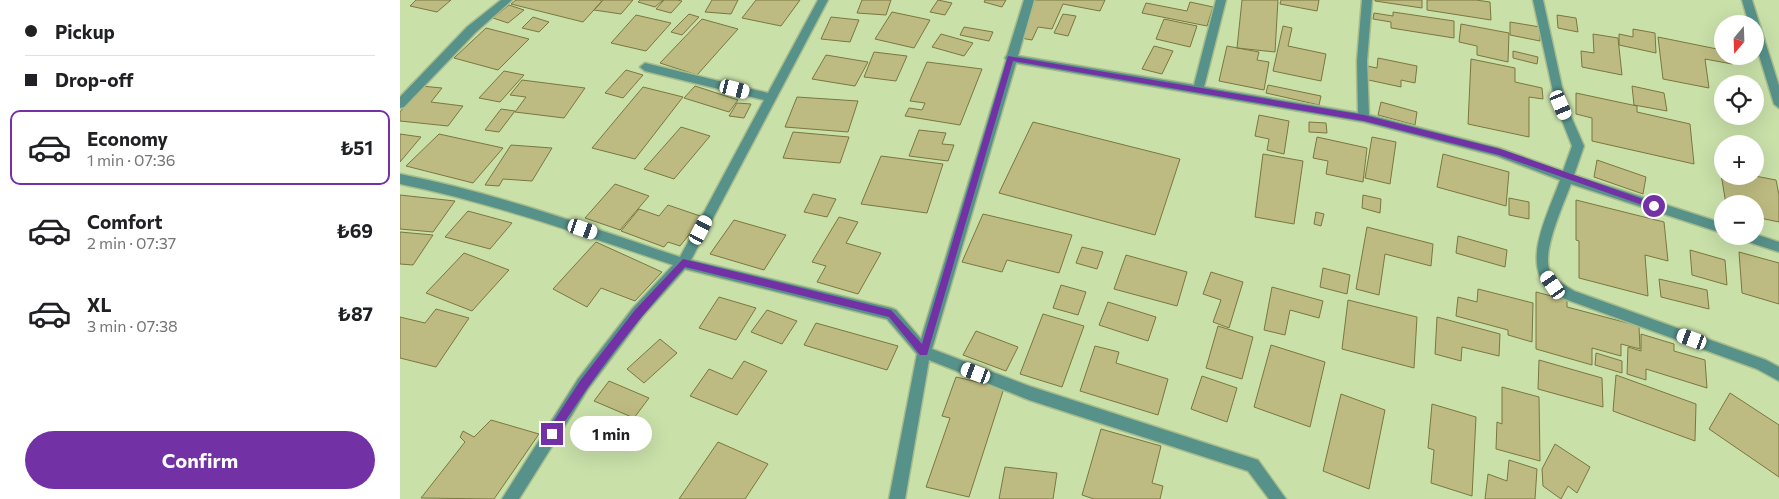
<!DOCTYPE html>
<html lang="en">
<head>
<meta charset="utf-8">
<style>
  :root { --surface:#fff; --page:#f2f2f2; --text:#202124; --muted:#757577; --line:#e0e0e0; --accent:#7331a6 }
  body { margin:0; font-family:Commissioner,sans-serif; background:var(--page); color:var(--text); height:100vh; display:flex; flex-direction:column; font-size:19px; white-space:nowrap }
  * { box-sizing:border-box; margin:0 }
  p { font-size:16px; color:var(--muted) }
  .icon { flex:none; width:28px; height:28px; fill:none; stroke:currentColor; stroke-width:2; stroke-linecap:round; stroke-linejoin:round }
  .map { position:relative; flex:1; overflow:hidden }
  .sheet { display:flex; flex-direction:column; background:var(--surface); width:400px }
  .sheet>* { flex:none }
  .hud { display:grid; align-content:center; height:110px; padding:0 25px; background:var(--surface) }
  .needle { width:32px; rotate:199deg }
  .fabs { position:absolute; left:1314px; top:15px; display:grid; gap:10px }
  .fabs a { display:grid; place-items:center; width:50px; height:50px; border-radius:50%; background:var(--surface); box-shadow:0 5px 20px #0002; font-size:25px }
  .end { position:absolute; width:22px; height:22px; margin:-11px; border:6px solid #7331a6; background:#fff; box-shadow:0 0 0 2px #fff }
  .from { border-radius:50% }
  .bubble { position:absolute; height:35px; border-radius:18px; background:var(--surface); box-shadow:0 5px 20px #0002; font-size:16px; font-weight:700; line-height:35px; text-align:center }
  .car { position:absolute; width:15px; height:30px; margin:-15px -8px; border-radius:6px; box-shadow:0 0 4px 1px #0007; background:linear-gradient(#fff 24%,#345 0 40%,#fff 0 76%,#345 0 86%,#fff 0) }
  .hud b { display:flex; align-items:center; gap:18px; height:48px; font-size:19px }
  .hud b+b { border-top:1px solid var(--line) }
  .hud i { width:12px; height:12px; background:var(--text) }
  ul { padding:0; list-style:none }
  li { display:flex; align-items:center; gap:15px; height:75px; margin:0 10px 8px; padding:0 15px; border:2px solid transparent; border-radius:10px }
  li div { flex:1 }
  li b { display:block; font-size:19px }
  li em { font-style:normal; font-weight:700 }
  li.current { border-color:var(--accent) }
  li>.icon { width:45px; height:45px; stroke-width:1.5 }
  .button { display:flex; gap:10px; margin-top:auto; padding:10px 25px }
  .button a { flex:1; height:58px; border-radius:30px; background:var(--accent); color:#fff; font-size:20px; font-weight:700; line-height:58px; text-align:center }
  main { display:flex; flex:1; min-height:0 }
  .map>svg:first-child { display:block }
</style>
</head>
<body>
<main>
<section class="sheet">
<div class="hud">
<b><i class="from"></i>Pickup</b>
<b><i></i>Drop-off</b>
</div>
<ul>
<li class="current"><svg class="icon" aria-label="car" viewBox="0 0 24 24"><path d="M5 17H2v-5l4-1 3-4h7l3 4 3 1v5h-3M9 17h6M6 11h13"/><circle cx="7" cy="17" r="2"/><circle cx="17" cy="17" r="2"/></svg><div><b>Economy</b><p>1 min · 07:36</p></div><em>₺51</em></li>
<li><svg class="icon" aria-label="car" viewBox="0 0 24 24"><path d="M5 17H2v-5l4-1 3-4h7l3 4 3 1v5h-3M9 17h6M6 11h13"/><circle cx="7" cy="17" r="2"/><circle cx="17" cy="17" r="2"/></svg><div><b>Comfort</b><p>2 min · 07:37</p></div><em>₺69</em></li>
<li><svg class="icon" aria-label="car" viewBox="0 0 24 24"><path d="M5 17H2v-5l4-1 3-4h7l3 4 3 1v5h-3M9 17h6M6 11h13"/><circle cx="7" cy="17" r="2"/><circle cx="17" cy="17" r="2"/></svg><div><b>XL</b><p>3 min · 07:38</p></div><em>₺87</em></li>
</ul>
<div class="button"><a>Confirm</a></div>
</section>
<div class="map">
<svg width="1379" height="499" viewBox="0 0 1379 499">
  <rect width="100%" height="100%" fill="#c9e0a9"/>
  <path fill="#bdbb81" stroke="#7a773f" d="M16,0H51L37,12L10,6Z
    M116,0H199L202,1L183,22L111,4Z
    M233,0L221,14L194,10L203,0Z
    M240,0H263L255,7L238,2Z
    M264,0H277L282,1L271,13L256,9Z
    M312,0H338L331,14L305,12Z
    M356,0H400L381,26L342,18Z
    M462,0H491L486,15L457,13Z
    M538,0L552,3L545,15L530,12Z
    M585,0H606L602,7L584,2Z
    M632,0H705L700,11L663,4L652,29L638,27L632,40L615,37Z
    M842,0H878L875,52L837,48Z
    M881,0H919L917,11L880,4Z
    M975,0H1022V8L975,1Z
    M1027,0H1076L1090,2L1091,20L1027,10Z
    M790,2L813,7L807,26L742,13L746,3L787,11Z
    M109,5L124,10L108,23L93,18Z
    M492,12L530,20L514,48L475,39Z
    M993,12L1054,21V38L991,28V22L973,19L974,13L993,16Z
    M289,14L299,17L282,35L271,32Z
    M663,14L676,16L668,36L654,33Z
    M236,15L271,23L246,51L211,43Z
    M1157,15L1176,18L1178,32L1158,28Z
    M133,17L149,22L139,32L122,28Z
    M431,17L459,20L450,42L421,39Z
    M302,19L338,29L297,75L260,63Z
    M764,19L797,26L790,47L756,39Z
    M1110,22L1140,27V41L1110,35Z
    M1061,24L1109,33L1108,62L1077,55V46L1059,42Z
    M883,26L892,28L888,46L926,54L921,81L873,71Z
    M564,27L593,32L589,41L560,35Z
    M86,28L129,39L98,70L54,58Z
    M1233,29L1255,33L1256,53L1219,45V34L1233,37Z
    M541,34L573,43L564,56L532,47Z
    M1193,34L1218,38L1222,75L1182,67L1181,51L1194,53Z
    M1258,37L1322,50V56H1331L1332,64L1305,59L1309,88L1263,79Z
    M754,46L773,51L762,74L742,69Z
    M827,46L859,52L857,60L869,62L864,90L819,81Z
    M1113,51L1138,57L1137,64L1113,58Z
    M474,52L507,56L496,81L464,77Z
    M426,55L468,62L455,86L412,79Z
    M978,58L1017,66L1015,83L1001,80V87L964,79L967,66L977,68Z
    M1071,59L1115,68V82L1142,88L1143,99L1129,97V137L1068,124Z
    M527,62L582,69L560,125L505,116L509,108L522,110L525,103L510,101Z
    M226,70L243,75L223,98L205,93Z
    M104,71L124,75L100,102L79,98Z
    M122,80L185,88L164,118L115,112L126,97L110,95Z
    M868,85L921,96L919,105L866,93Z
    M21,86L42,88L31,102L63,106L48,126L0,121V112Z
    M295,86L338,100L329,112L284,98Z
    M1232,86L1264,93L1267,111L1234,105Z
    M243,87L283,97L235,159L192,148Z
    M1176,93L1237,106V112L1290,124L1294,164L1192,141V118L1176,114Z
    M397,97L458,101L448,132L385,127Z
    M981,102L1017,112L1015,125L978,115Z
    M337,103L351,104L344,118L329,116Z
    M101,109L115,111L99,132L85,130Z
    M859,115L889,121L884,154L867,150L869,139L855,136Z
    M633,122L780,159L755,235L599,193Z
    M909,122L926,123L927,133L909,132Z
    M281,127L310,136L274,179L244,169Z
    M519,130L546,133L542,144L554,145L548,161L509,156Z
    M393,132L449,137L440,163L383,158Z
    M0,134L21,137L0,162Z
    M39,134L103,148L73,183L6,166Z
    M917,137L967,148L963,182L926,174L928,161L913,158Z
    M972,137L996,142L990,184L965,178Z
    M111,145L152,148L132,181L103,179L99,186L85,185Z
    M863,154L903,161L894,224L855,217Z
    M1043,154L1109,172L1106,206L1037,187Z
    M481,156L543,164L527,213L461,204Z
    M1197,160L1246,177L1243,194L1194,177Z
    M1320,168L1322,169V176H1355L1376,180L1379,195V222L1355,217V204H1326Z
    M215,184L249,196L220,230L185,218Z
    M413,194L436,199L427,217L404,212Z
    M0,195L55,201L33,232L0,229Z
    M963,195L981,199L980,213L962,208Z
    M1109,198L1129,202V219L1109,215Z
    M1176,200L1264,222L1268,261L1245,255L1248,296L1179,278V241L1176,240Z
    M268,205L303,217L280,246L268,242L264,247L221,231L239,209L259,216Z
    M68,211L112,223L90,249L45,237Z
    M916,212L924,214L921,226L914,224Z
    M583,214L672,235L659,273L607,260L602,272L562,262Z
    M439,217L458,222L446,243L481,253L458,294L417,282L426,266L412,262Z
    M334,220L386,235L364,270L310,254Z
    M967,227L1033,244L1031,266L985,254L979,295L956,289Z
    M0,232L33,235L13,265L0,264Z
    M1058,236L1107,250L1105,267L1056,253Z
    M196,242L262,272L235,301L201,288L187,307L153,289Z
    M682,247L703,252L697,269L676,263Z
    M1290,250L1325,260L1327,285L1292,275Z
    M1339,252L1379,263V304L1342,293Z
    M64,253L109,270L72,311L26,293Z
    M726,255L787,272L777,306L714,289Z
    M923,268L950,275L947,294L920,287Z
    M811,272L843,282L829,328L813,322L821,300L803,294Z
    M1259,279L1307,290L1309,309L1261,297Z
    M661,285L686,292L678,315L653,308Z
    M872,287L923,301L919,318L890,310L885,335L864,330Z
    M1078,289L1133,303L1132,342L1108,335V330L1056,316L1058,297L1077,302Z
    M1136,292L1167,300V307L1239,326L1240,349L1221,344V356L1192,348V365L1136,349Z
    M319,297L356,308L336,340L299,328Z
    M948,300L1017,317L1014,368L942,349Z
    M708,302L756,317L748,341L699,325Z
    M36,309L69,318L36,367L0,358V317L25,323Z
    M367,310L397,321L382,344L351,332Z
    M643,314L684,326L662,387L620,374Z
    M1037,317L1100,334L1099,356L1062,347L1061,361L1035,354Z
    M416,323L498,346L487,370L404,345Z
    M818,326L853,337L842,379L806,368Z
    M576,331L618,347L606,371L563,355Z
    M1241,334L1274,344V351L1305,360L1307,388L1246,369V380L1227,374L1228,347L1241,351Z
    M260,339L277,353L244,383L227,369Z
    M871,345L925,362L910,427L854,407Z
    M695,346L719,352L716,363L768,379L758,415L680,391Z
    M1196,353L1222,361V373L1195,365Z
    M1139,360L1202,378L1203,407L1138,389Z
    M344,361L367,371L337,415L290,396L309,369L332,379Z
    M1216,375L1296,404L1295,441L1213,411Z
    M802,376L837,388L827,422L791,409Z
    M556,377L604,388L569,497L526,487L550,418L542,416Z
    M209,381L249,398L234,418L194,401Z
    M1102,387L1139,397L1140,461L1096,449L1097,422L1102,424Z
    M1330,393L1379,425V477L1309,429Z
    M941,394L985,410L969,489L923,471Z
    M1032,404L1076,417L1072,496L1031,483L1034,450L1028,448Z
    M91,420L139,434L94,499L21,498L65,442L60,437L63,431L74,437Z
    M701,429L761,446L752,483L763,486L760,499H694L682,495Z
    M318,442L368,464L345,499H279Z
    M1155,444L1190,467L1177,493L1168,486L1161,499L1143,486L1142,469Z
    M1109,460L1137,469L1135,499H1085L1088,474L1107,481Z
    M605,467L657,473L653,499H599Z"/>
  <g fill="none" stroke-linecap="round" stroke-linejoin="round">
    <defs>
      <path id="service" d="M1342,0H1352L1379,86V108L1374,104L1355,42V24H1349Z"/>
      <path id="minor" d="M101,0H112L75,33L4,107L0,108V97L67,27Z
        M418,0H428L291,260L491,308L496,310L521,339L606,60L605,58L607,55L624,0H634L618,56L794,85L816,0H826L804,87L958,113L957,61L962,0H972L967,61L969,115L1099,148L1163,171L1172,146L1156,105L1133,0H1143L1166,105L1184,146L1174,175L1322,223V233L1171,184C1164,203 1141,253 1150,271C1156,281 1165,285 1174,291L1366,360L1379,367V381L1357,369L1165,299C1160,296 1153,293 1149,289C1120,263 1150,210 1160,180L1097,156L964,122L616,63L532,349L629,386L858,460L886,499H869L848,471L629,400L529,360L505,499H489L517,354L487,319L285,269L243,316L188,389L119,499H102L178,379L233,308L273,265C183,235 93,203 0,184V174C96,193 187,226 280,257L364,100L245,71L240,67L245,63L368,93Z
        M1355,234L1379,242V252L1342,240L1340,236H1355Z"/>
    </defs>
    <use href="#service" stroke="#a8bc8b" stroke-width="3"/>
    <use href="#minor" stroke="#a8bc8b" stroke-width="3"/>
    <use href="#service" fill="#56918a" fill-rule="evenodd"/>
    <use href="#minor" fill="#56918a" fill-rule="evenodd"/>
  </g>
  <path fill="#7331a6" d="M608,56L964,115L1100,149L1257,204L1258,206L1254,209L1099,155L964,121L613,61L527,355H520L489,317L285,267C235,322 195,374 155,437H148V430L180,381L235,310L283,259L491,310L522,344Z"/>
</svg>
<div class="fabs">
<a><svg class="needle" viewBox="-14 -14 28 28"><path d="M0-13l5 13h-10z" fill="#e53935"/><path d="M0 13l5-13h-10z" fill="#757577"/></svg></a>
<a><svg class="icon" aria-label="locate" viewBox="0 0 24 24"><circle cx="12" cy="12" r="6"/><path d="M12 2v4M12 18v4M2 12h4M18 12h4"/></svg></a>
<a>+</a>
<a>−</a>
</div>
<i class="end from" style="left:1254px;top:206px"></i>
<i class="end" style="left:152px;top:434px"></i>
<div class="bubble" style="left:170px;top:416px;width:82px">1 min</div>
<i class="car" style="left:335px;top:89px;rotate:104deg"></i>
<i class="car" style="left:1161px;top:105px;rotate:157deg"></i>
<i class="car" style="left:183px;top:229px;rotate:109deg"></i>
<i class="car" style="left:301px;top:230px;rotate:28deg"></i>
<i class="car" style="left:1153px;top:285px;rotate:325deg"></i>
<i class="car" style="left:1292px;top:339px;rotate:290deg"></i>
<i class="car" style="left:576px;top:373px;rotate:291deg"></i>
</div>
</main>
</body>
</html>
